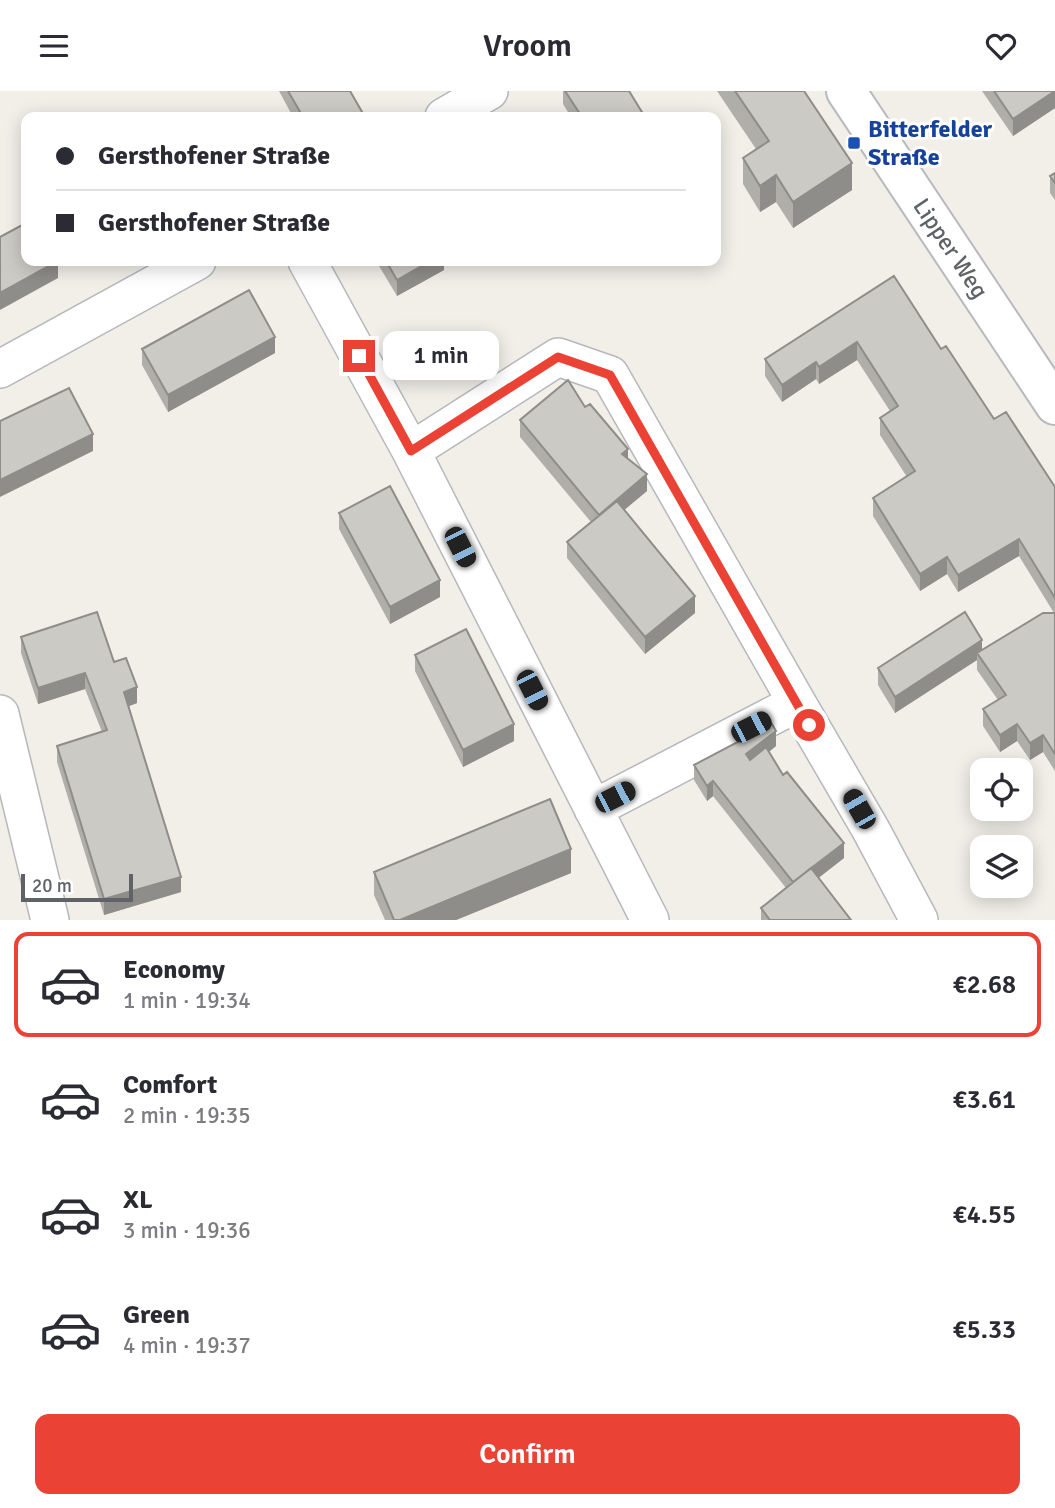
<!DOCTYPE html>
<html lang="en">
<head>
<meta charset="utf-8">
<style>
  :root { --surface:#fff; --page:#f2f2f3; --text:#2b2b33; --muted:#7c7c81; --line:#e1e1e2; --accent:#ea4335 }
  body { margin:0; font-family:Signika,sans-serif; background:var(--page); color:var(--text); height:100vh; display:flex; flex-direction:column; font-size:26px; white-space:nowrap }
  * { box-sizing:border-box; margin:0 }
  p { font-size:23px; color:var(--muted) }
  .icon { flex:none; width:38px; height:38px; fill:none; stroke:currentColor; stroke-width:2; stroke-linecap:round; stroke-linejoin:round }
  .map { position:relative; height:829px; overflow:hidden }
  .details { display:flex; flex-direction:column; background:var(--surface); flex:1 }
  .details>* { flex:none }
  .banner { position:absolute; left:21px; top:21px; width:700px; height:154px; border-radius:14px; box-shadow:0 4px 18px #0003; display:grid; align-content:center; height:154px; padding:0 35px; background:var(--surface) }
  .fabs { position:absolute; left:970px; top:667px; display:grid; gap:14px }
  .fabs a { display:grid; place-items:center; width:63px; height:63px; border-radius:14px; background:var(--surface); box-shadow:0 4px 18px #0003; font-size:35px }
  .scale { position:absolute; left:21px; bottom:18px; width:112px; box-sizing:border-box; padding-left:7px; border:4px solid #5f6368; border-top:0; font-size:19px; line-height:24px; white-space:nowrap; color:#5f6368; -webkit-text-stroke:5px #fff; paint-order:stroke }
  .end { position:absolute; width:32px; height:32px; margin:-16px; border:9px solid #ea4335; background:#fff; box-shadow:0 0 0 4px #fff }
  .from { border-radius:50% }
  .bubble { position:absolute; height:49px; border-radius:14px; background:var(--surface); box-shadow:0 4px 18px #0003; font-size:23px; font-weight:600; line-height:49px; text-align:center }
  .car { position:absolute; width:21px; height:42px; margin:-21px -10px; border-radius:9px; box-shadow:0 0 5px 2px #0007; background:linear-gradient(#222 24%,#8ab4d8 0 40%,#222 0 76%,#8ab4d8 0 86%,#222 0) }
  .banner b { display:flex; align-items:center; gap:24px; height:66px; font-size:26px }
  .banner b+b { border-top:2px solid var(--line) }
  .banner i { width:18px; height:18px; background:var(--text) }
  ul { padding:12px 0 0; list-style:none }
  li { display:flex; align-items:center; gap:21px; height:105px; margin:0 14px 10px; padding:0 21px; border:4px solid transparent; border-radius:14px }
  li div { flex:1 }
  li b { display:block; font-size:26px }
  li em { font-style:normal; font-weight:600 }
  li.current { border-color:var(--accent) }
  li>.icon { width:63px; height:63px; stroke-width:1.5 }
  .primary-button { display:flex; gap:14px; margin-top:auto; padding:14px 35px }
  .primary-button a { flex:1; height:80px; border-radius:14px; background:var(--accent); color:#fff; font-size:28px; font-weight:600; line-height:80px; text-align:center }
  header { display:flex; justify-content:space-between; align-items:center; height:91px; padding:0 35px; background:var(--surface); font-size:32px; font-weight:600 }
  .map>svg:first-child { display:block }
</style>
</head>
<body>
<header><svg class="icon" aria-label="menu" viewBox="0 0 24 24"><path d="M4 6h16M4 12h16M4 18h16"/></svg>Vroom<svg class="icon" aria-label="heart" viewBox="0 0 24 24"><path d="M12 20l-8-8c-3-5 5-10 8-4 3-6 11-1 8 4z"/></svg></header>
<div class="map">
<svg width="1055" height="829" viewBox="0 0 1055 829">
  <rect width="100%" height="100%" fill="#f1efe8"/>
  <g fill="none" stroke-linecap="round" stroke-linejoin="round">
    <defs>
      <path id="street" d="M444,26L489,0
        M307,170L411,360L650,829
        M0,278L197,170
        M411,360L558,266L610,284L797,612L871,739L919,829
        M0,623L50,829
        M593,718L797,612"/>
      <g id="secondary">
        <path id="s1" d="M846,0L1055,314"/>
      </g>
    </defs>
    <use href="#street" stroke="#b5b8bc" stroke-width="40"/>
    <use href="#secondary" stroke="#b6babf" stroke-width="42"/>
    <use href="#street" stroke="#fff" stroke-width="37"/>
    <use href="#secondary" stroke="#fff" stroke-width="38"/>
  </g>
  <path fill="#afaea9" d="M279,0H350L365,26H293Z
    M563,0H629L645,26H571L563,13Z
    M717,0H804L852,99L793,137L776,111L760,121L743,93V67L756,58Z
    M982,0H1055V17L1013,45Z
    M1055,82V109L1050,102V85Z
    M376,170H444V179L397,205Z
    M894,185L941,258L994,328L1055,396V680L1043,661L1030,669L1017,650L1000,661L983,635V618L998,609L977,579V569L895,622L878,594V577L982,559L1054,522L1019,465L958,501L947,483L920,500L873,425V407L907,386L880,344V327L890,320L857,269L819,293L816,288L782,311L765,285V268Z
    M142,258L275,262L168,321L142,274Z
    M585,316L628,368L647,400L624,419L695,522L645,563L567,467V451L591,431L520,346V329Z
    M339,422L440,506L390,533L339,438Z
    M21,546L114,571L137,612L129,615L181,801L104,824L57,671V655L102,641L85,598L38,613L21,562Z
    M415,564L514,650L463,676L415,580Z
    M776,655L769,661L783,684L844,767L818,787L851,829H761V817L786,797L713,705L707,710L694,689V674Z
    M374,781L571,782L456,829H385L374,804Z"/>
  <path fill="#8f8d8a" d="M1055,0V17L1013,45V28Z
    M852,72V99L793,137V111Z
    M776,84V111L760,121V95Z
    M58,170V187L0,219V202Z
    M430,170H444V179L397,205V189Z
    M275,246V262L168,321V304Z
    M857,251V269L819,293V276Z
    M816,271V288L782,311V294Z
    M93,343V360L0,406V389Z
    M628,358V375L622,363Z
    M647,383V400L599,440V424Z
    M1019,448V465L958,501V484Z
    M947,466V483L920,500V483Z
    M440,489V506L390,533V516Z
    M695,505V522L645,563V546Z
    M982,549V566L977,562V569L895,622V606Z
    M85,582V598L38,613V597Z
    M137,596V612L124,617V601Z
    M514,633V650L463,676V659Z
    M1017,633V650L1000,661V644Z
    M776,640V655L746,679V663Z
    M1043,644V661L1030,669V652Z
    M713,690V705L707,710V695Z
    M844,752V767L793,807V792Z
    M571,758V782L456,829H400Z
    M181,786V801L104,824V808Z"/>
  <path fill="#cccac5" stroke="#8f8d8a" stroke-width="2" d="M288,0H350L365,26H303Z
    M565,0H629L645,26H582Z
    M735,0H804L852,72L793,111L776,84L760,95L743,67L769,50Z
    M994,0H1055L1013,28Z
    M1055,82V92L1050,85Z
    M26,132V170H58L0,202V146Z
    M386,170H430L397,189Z
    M894,185L941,258L946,255L994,328L1006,321L1055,396V507L1019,448L958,484L947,466L920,483L873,407L915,380L880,327L898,315L857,251L819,276L816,271L782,294L765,268Z
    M249,199L275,246L168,304L142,258Z
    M568,289L585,316L590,313L628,358L622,363L647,383L599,424L520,329Z
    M69,297L93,343L0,389V330Z
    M390,395L440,489L390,516L339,422Z
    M617,410L695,505L645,546L567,451Z
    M97,521L114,571L126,567L137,596L124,601L181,786L104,808L57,655L107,639L85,582L38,597L21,546Z
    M965,521L982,549L895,606L878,577Z
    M1043,522H1055V663L1043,644L1030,652L1017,633L1000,644L983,618L1006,604L977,562Z
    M466,538L514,633L463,659L415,564Z
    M772,633L776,640L746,663L750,669L766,656L783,684L787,681L844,752L793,791L713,690L707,695L694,674Z
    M550,708L571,758L400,829H394L374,781Z
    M811,777L851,829H770L761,817Z"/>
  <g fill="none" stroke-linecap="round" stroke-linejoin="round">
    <path stroke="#ea4335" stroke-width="9" d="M359,265L411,360L558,266L610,284L809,634"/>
  </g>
  <rect fill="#1a4fb4" stroke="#fff" stroke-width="2.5" x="847" y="45" width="14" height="14" rx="3.5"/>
  <g text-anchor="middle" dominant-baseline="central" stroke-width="6" stroke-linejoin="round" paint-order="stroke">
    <g font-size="24" font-weight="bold" fill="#164399" stroke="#fff" text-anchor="start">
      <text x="868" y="38">Bitterfelder<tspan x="868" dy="28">Straße</tspan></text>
    </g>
    <g font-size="24" fill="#5f6368" stroke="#fff">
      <text stroke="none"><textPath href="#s1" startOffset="189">Lipper Weg</textPath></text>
    </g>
  </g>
</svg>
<div class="fabs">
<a><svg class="icon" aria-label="locate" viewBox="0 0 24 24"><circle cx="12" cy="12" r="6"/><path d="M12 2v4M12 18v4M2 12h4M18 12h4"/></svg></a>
<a><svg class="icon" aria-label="layers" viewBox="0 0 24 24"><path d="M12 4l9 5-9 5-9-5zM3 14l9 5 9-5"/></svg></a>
</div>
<div class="scale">20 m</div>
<i class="end from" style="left:809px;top:634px"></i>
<i class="end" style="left:359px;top:265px"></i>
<div class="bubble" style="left:383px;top:240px;width:116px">1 min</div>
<i class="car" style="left:460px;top:456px;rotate:153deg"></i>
<i class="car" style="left:532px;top:599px;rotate:153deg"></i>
<i class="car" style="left:751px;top:636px;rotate:63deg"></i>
<i class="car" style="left:615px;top:706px;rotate:63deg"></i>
<i class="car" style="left:859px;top:718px;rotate:330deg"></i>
<div class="banner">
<b><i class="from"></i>Gersthofener Straße</b>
<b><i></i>Gersthofener Straße</b>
</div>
</div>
<section class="details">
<ul>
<li class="current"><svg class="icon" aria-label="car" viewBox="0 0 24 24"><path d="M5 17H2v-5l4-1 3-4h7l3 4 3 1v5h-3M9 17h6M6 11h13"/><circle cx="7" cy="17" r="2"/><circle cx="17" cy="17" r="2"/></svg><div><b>Economy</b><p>1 min · 19:34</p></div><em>€2.68</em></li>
<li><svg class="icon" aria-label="car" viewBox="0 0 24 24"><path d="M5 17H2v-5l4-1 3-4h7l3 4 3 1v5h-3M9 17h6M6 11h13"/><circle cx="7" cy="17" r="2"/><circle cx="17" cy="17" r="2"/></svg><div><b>Comfort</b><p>2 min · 19:35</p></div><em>€3.61</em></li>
<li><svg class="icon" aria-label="car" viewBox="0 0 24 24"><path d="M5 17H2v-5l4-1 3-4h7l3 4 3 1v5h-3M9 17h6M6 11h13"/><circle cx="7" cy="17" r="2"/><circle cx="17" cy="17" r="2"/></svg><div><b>XL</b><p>3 min · 19:36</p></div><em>€4.55</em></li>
<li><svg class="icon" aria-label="car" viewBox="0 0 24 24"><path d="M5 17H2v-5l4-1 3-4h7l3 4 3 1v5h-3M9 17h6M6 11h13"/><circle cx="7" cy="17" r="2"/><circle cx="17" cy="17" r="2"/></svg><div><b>Green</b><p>4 min · 19:37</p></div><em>€5.33</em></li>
</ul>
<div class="primary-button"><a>Confirm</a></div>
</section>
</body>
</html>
